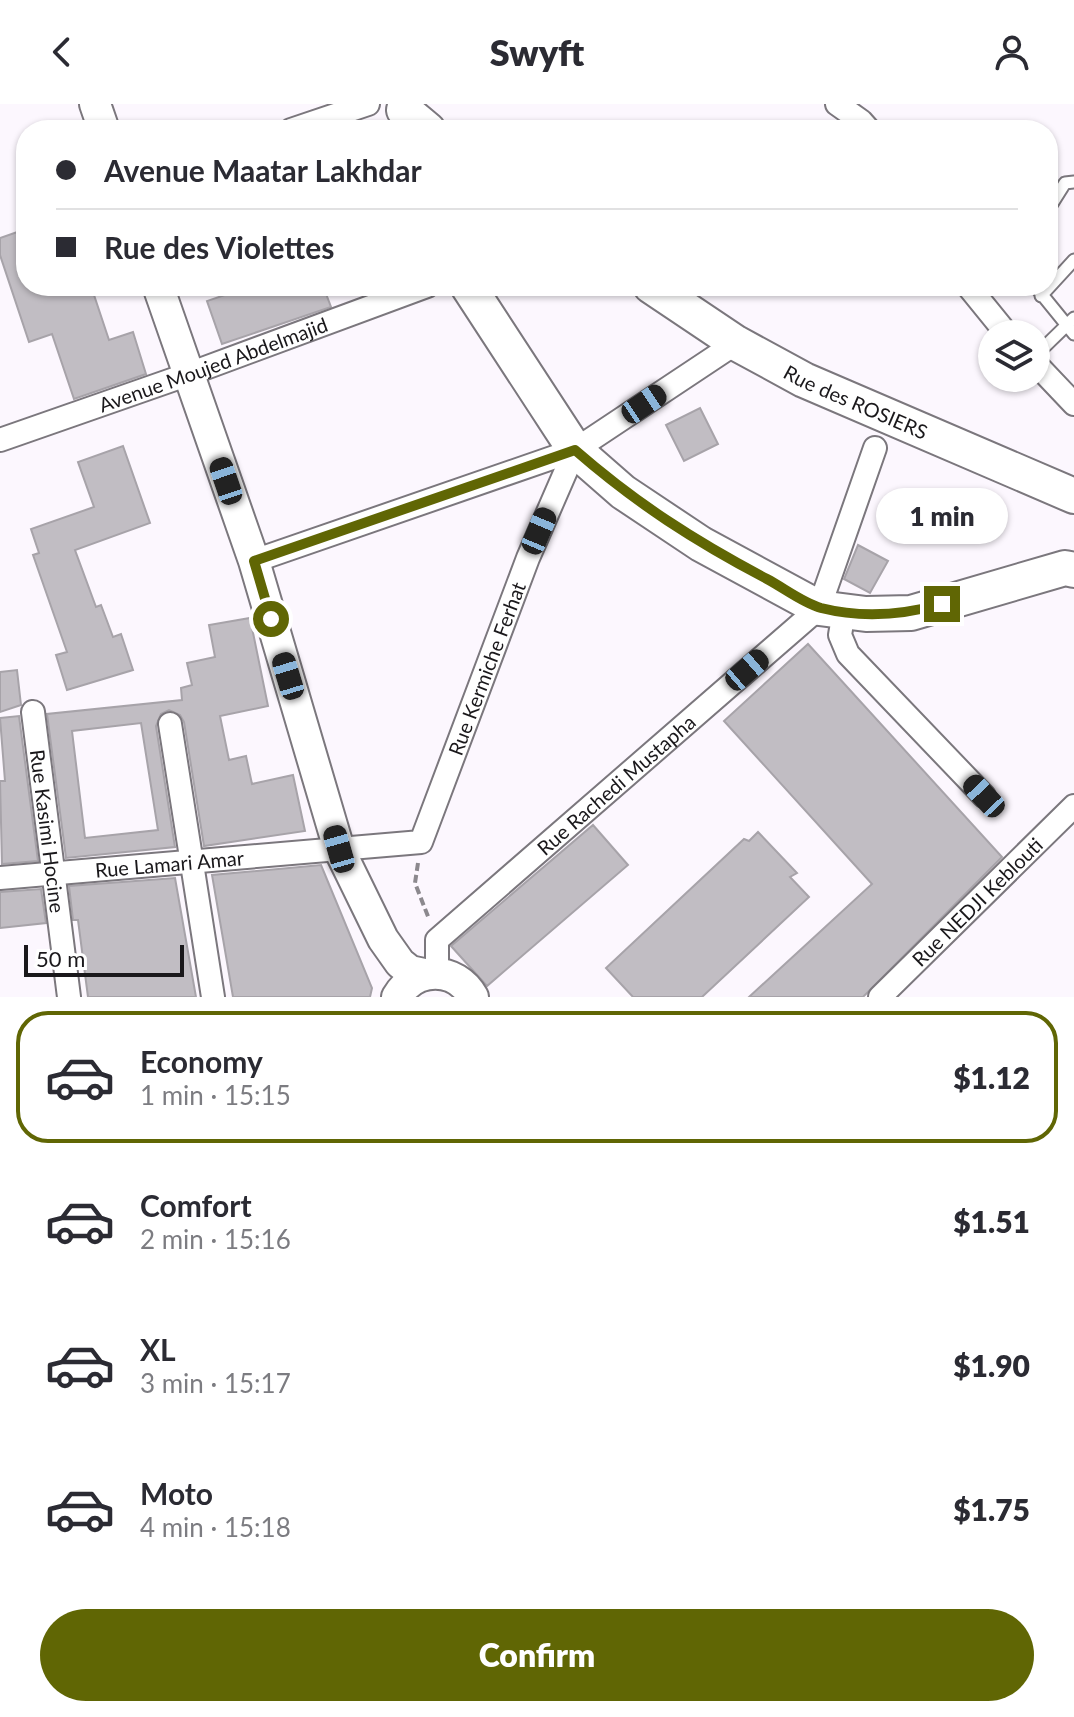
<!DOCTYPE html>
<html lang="en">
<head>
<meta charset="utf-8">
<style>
  :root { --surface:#fff; --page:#f2f2f3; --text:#2b2b33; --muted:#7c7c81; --line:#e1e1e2; --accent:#606604 }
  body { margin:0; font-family:Lato,sans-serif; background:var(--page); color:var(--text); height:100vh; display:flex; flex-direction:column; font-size:30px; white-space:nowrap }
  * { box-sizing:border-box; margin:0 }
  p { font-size:26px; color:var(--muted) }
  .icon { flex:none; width:44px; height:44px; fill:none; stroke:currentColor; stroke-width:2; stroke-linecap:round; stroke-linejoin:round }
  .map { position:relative; height:893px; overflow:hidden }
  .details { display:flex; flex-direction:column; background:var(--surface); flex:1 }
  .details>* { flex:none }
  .top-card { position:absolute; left:16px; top:16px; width:1042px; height:176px; border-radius:32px; box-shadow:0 2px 6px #0004; display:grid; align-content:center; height:176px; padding:0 40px; background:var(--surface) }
  .fabs { position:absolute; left:978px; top:216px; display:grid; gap:16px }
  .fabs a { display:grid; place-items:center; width:72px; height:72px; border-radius:50%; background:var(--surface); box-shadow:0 2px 6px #0004; font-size:40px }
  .scale { position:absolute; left:24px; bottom:20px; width:160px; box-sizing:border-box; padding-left:8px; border:4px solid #1a181b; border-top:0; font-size:22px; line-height:28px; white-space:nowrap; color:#1a181b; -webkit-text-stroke:6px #fff; paint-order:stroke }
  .end { position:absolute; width:36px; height:36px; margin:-18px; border:10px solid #606604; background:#fff; box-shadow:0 0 0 4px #fff }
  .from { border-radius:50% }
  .bubble { position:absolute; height:56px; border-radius:28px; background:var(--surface); box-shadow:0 2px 6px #0004; font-size:26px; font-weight:800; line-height:56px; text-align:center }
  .car { position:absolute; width:24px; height:48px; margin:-24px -12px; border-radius:10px; box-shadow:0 0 6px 2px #0007; background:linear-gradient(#222 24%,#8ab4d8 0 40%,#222 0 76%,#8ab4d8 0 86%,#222 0) }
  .top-card b { display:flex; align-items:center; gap:28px; height:76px; font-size:30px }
  .top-card b+b { border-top:2px solid var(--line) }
  .top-card i { width:20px; height:20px; background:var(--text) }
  ul { padding:14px 0 0; list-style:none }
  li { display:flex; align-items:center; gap:24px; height:132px; margin:0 16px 12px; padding:0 24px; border:4px solid transparent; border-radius:32px }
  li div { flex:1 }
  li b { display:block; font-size:30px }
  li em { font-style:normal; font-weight:800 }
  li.on { border-color:var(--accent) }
  li>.icon { width:72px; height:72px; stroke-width:1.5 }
  .primary-button { display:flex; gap:16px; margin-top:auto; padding:16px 40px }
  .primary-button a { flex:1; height:92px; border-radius:48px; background:var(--accent); color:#fff; font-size:32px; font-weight:800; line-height:92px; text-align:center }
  header { display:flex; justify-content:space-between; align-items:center; height:104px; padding:0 40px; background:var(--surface); font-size:36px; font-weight:800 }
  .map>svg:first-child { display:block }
</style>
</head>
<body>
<header><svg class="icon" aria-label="back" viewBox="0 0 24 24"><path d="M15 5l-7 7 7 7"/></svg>Swyft<svg class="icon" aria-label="person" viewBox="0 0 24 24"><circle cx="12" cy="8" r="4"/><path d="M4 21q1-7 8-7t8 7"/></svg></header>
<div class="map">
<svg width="1074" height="893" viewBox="0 0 1074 893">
  <rect width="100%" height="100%" fill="#fcf7fe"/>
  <path fill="#c1bdc3" stroke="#a7a3a9" stroke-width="2" fill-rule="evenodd" d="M26,125V182H91L109,236L133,228L146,270L74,295L52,230L29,238L0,151V134Z
    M251,182H323L331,203L222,240L207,197Z
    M700,304L718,340L684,357L666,321Z
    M123,342L150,419L75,446L96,503L101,501L113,533L121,530L133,566L67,586L56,551L67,548L33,451L39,449L31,425L94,403L78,358Z
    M858,441L888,457L870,489L844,475Z
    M250,514L268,602L220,612L229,656L246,652L252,680L293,671L305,727L204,742L184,618L180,611L169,606L161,610L156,622L175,743L66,754L47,610L182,596L181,584L192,581L187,559L215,553L209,521ZM141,619L158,726L85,734L72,627Z
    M808,540L1002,753L863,893H749L872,780L724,617Z
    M17,566L21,601L0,608V568Z
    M19,612L38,757L2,760L0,677H5L0,614Z
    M593,721L628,761L487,882L451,842Z
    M758,728L797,769L790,773L809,793L702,893H633L606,864L744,735L749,737Z
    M321,761L372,884L370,893H233L212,771Z
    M175,774L196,893H88L78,816H73L69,782Z
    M41,785L46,819L0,824V788Z"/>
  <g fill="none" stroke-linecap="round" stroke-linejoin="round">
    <defs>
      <path id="lane" d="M1048,106L1065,79L1074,78
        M1035,182L1074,230
        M1041,192L1074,156
        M1036,251L1074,214"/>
      <g id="street">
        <path d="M837,0L861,17L869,26"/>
        <path d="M291,26L368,0"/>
        <path d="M968,182L1007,230"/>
        <path d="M1036,260L1074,300"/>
        <path id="s1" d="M0,336L189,270L427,182"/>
        <path d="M254,457L575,346L736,239"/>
        <path d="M844,507L840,531L848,550L984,692"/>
        <path id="s2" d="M33,608L69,893"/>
        <path d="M170,620L213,893"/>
        <path id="s3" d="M0,774L421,738L528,454L575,346"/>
        <path id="s4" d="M437,869V836L819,504L875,344"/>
        <path id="s5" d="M880,893L1074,702"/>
      </g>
      <path id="secondary" d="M95,0L104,26
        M158,182L254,457L339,745L383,835L400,859L410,867L424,870
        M397,893C415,862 456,862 473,893"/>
      <g id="primary">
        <path d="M404,6L428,26"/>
        <path d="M468,182L575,346L623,388L701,440L819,504L866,510L911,509L1065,464L1074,466"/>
        <path id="s6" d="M651,182L736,239L804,276L1074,392"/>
      </g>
    </defs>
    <use href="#lane" stroke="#7b777d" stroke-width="15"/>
    <use href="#street" stroke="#7b777d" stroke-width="26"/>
    <use href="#secondary" stroke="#7b777d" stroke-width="34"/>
    <use href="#primary" stroke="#7b777d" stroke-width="38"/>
    <path stroke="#8c898e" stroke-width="4" stroke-dasharray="8 4" stroke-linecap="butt" d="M418,759L415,779L429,815"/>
    <use href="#lane" stroke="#fff" stroke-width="11"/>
    <use href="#street" stroke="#fff" stroke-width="22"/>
    <use href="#secondary" stroke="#fff" stroke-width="30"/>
    <use href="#primary" stroke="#fff" stroke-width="34"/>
  </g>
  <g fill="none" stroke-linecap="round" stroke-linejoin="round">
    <path stroke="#606604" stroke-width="10" d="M271,515L254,457L575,346C637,400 695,437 767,475C784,484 803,499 821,504C861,514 903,511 942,500"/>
  </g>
  <g text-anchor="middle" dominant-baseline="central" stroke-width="8" stroke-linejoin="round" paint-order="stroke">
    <g font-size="20" fill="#1a181b" stroke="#fff">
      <text stroke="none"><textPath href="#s1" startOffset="226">Avenue Moujed Abdelmajid</textPath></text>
      <text stroke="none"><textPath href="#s6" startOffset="236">Rue des ROSIERS</textPath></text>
      <text stroke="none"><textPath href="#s3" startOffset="608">Rue Kermiche Ferhat</textPath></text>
      <text stroke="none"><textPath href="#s4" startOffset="270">Rue Rachedi Mustapha</textPath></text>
      <text stroke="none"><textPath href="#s2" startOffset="120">Rue Kasimi Hocine</textPath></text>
      <text stroke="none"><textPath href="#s3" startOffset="170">Rue Lamari Amar</textPath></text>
      <text stroke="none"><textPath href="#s5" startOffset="136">Rue NEDJI Keblouti</textPath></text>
    </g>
  </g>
</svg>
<div class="fabs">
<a><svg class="icon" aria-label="layers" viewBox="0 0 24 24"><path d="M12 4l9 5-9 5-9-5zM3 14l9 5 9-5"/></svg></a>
</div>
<div class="scale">50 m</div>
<i class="end from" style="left:271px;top:515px"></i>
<i class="end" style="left:942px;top:500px"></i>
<div class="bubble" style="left:876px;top:384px;width:132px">1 min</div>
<i class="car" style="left:644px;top:300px;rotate:56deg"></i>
<i class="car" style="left:226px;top:377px;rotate:341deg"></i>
<i class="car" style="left:539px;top:427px;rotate:23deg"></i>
<i class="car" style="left:747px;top:566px;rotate:49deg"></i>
<i class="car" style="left:288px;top:572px;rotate:343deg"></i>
<i class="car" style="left:984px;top:692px;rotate:317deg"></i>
<i class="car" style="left:339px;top:745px;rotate:344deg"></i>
<div class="top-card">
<b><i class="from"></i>Avenue Maatar Lakhdar</b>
<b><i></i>Rue des Violettes</b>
</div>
</div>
<section class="details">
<ul>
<li class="on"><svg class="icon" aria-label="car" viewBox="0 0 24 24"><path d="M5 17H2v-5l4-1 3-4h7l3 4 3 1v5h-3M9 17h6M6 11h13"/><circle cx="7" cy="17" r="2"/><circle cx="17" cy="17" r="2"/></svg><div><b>Economy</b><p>1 min · 15:15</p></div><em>$1.12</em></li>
<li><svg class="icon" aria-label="car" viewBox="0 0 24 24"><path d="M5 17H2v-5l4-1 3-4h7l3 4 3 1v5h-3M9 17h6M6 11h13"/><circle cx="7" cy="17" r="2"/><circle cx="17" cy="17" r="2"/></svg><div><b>Comfort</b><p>2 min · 15:16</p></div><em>$1.51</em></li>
<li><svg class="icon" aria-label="car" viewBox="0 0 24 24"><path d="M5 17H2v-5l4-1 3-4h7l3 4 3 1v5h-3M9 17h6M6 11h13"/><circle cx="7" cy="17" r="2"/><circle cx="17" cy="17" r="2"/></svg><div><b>XL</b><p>3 min · 15:17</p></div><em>$1.90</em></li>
<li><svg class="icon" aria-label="car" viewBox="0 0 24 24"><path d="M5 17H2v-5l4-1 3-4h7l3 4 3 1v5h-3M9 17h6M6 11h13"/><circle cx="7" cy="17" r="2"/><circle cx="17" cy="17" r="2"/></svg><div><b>Moto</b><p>4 min · 15:18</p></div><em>$1.75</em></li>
</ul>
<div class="primary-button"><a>Confirm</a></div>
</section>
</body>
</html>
